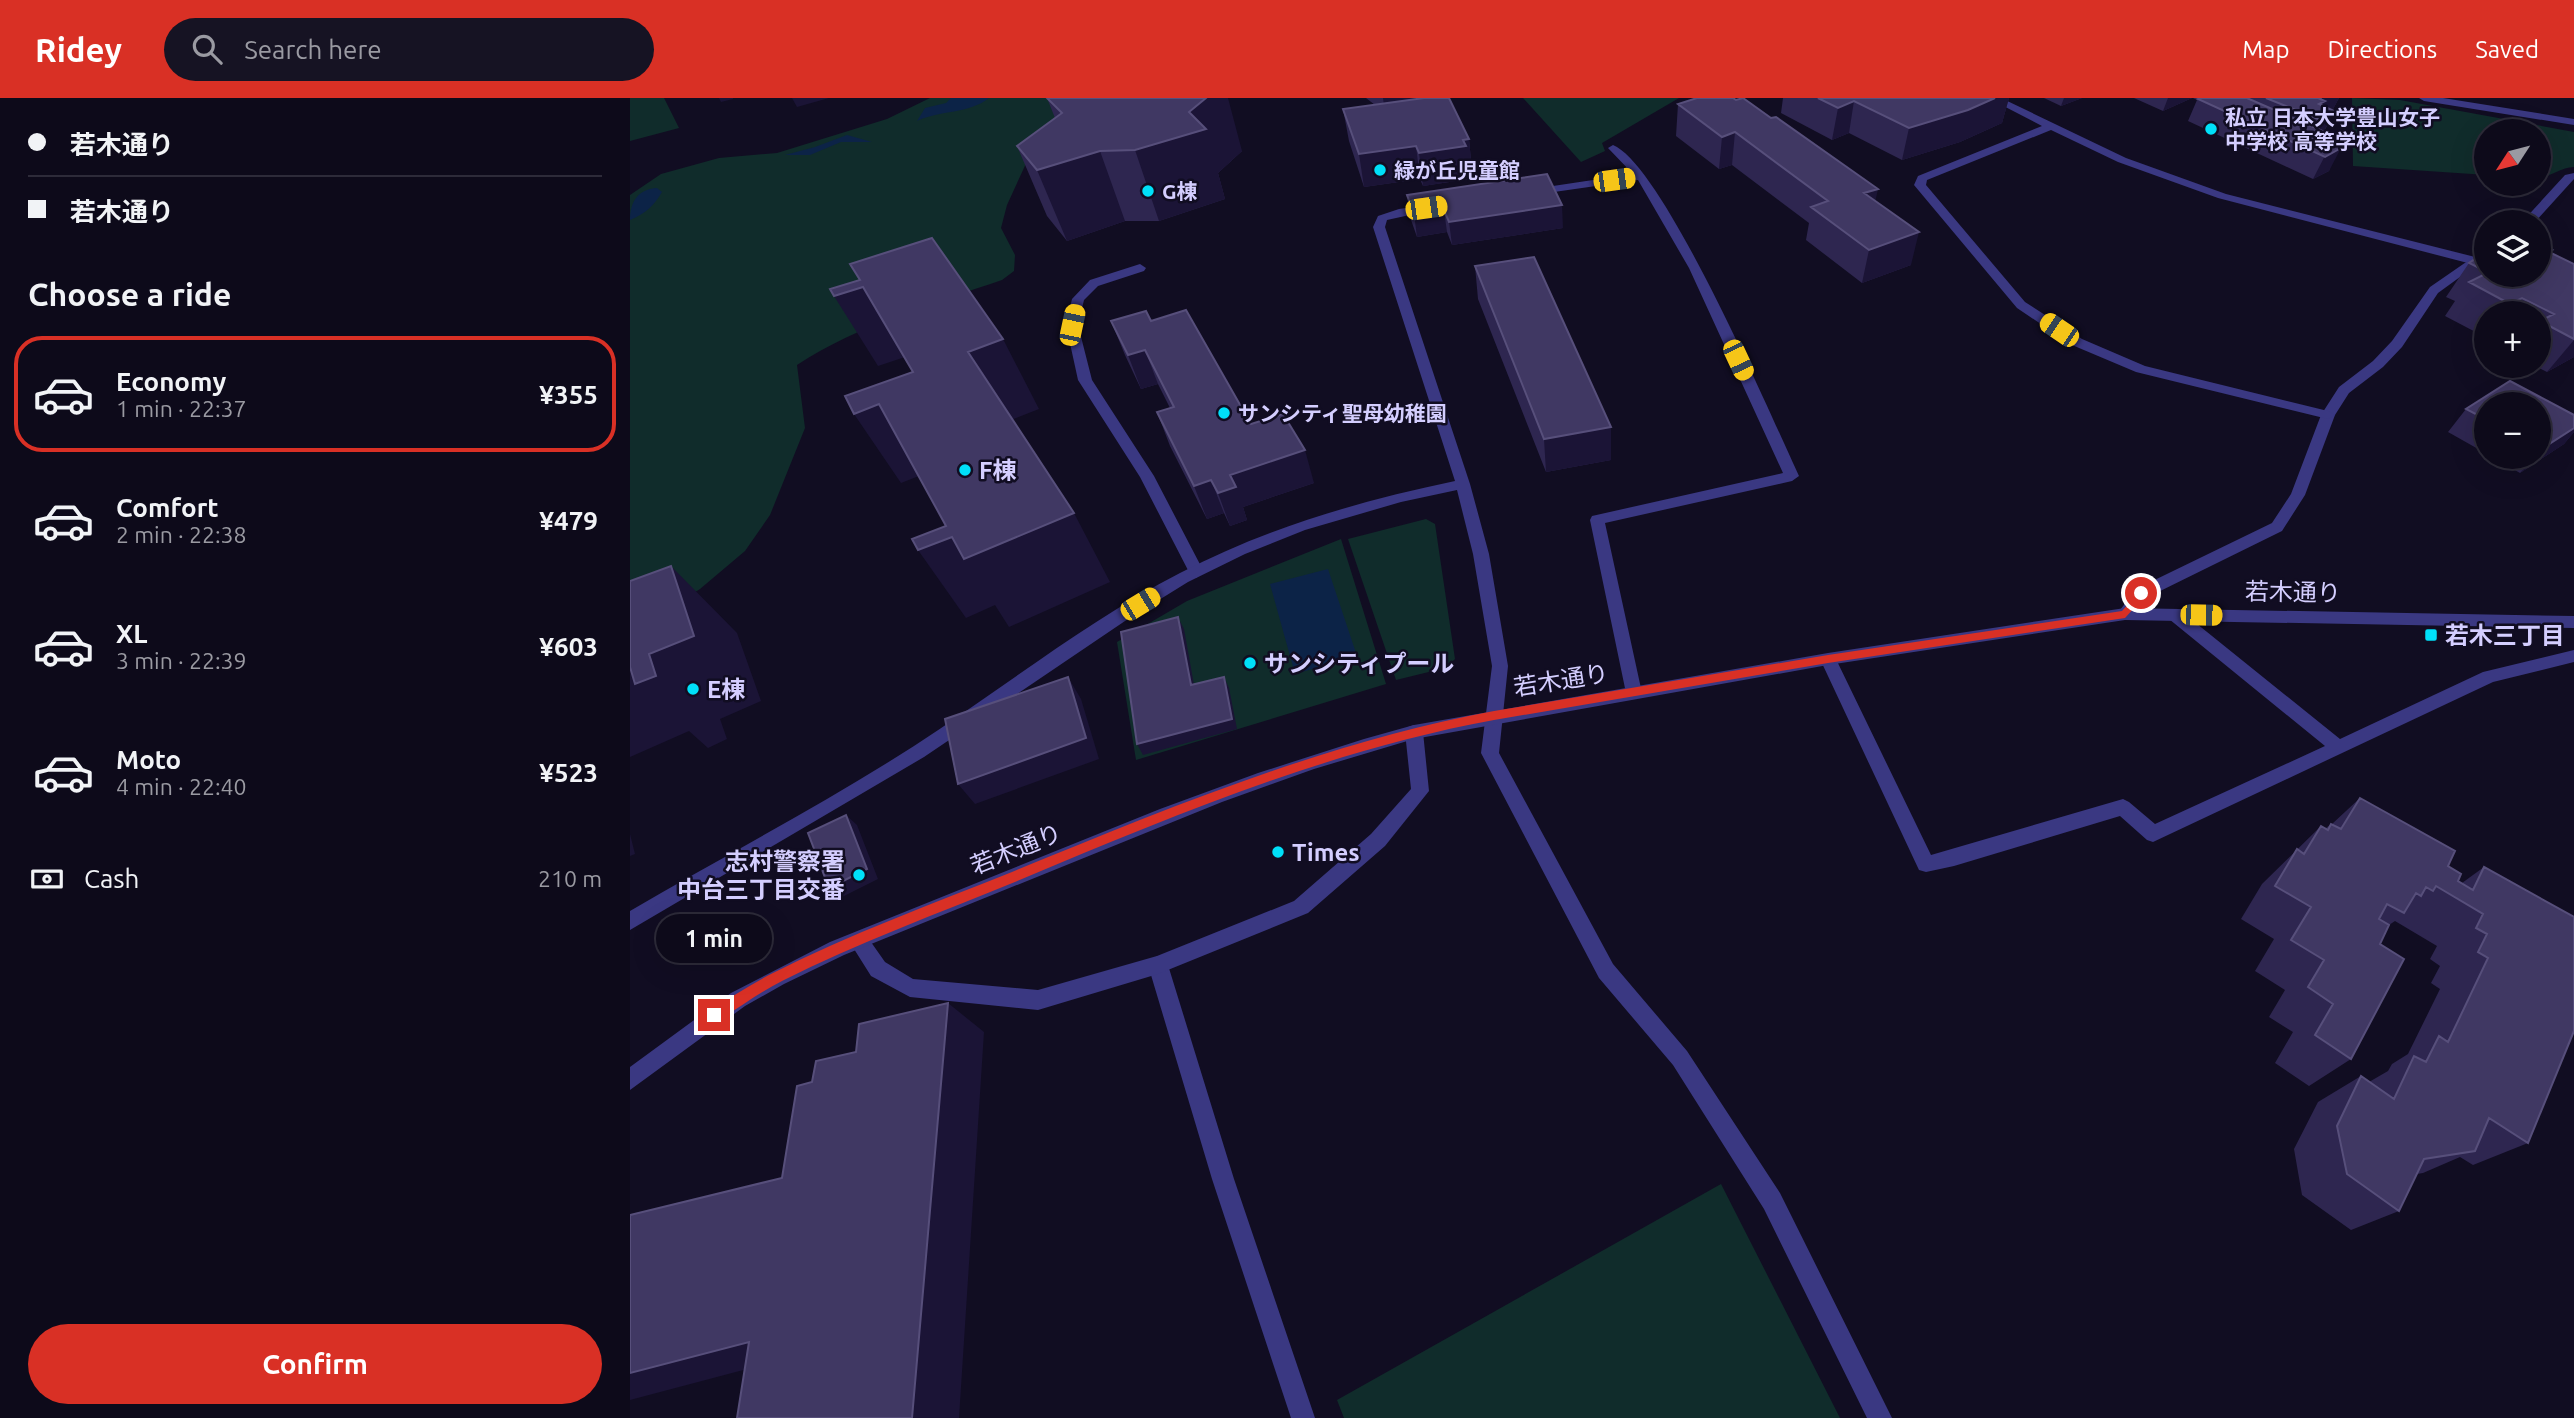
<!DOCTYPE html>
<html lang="en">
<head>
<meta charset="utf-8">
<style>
  :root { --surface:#0d0a1a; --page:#161323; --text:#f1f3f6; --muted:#9a9aa2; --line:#2d2b39; --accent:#d93025 }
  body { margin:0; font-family:Ubuntu,"Noto Sans JP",sans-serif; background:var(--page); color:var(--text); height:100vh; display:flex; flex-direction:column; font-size:26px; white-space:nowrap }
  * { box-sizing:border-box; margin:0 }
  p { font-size:23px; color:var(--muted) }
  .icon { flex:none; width:38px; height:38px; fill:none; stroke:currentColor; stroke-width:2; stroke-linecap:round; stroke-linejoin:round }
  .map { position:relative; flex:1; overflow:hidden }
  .sheet { display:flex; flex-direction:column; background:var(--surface); width:630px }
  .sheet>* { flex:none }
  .guide { display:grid; align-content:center; height:154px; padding:0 28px; background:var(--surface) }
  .needle { width:46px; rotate:234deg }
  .buttons { position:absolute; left:1844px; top:21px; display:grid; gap:14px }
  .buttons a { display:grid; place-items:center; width:77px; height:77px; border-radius:50%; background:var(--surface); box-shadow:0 7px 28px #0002,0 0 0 2px var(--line); font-size:35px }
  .end { position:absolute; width:32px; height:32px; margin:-16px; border:9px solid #d93025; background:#fff; box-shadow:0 0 0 4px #fff }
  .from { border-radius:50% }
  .bubble { position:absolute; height:49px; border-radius:24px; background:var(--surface); box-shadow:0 7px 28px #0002,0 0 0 2px var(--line); font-size:23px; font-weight:600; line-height:49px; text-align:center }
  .car { position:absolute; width:21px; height:42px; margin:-21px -10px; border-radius:9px; box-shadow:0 0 5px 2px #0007; background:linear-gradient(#f5c518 24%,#345 0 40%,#f5c518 0 76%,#345 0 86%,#f5c518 0) }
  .guide b { display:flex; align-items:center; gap:24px; height:66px; font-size:26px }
  .guide b+b { border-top:2px solid var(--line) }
  .guide i { width:18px; height:18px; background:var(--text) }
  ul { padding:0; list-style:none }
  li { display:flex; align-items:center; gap:21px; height:116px; margin:0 14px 10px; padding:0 14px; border:4px solid transparent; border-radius:28px }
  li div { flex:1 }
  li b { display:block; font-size:26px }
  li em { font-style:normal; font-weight:600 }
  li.active { border-color:var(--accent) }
  li>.icon { width:63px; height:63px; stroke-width:1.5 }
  h2 { padding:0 28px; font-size:32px; line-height:84px }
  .pay { display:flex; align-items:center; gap:18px; height:77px; padding:0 28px; font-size:26px }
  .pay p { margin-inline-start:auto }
  .button { display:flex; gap:14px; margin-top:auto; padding:14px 28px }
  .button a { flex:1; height:80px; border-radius:42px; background:var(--accent); color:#fff; font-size:28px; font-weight:600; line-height:80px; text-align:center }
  header { display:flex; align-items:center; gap:42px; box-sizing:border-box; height:98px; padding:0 35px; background:var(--accent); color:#fff }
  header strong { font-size:33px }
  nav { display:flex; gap:38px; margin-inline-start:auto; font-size:24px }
  .search { width:490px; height:63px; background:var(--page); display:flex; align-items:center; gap:18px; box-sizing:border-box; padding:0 24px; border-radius:38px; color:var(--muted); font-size:26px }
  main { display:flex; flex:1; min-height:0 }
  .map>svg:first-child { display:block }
</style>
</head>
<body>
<header>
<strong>Ridey</strong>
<div class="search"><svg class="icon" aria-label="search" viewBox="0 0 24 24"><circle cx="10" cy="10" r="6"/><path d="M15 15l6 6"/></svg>Search here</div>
<nav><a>Map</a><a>Directions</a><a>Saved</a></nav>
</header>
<main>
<section class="sheet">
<div class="guide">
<b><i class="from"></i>若木通り</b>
<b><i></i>若木通り</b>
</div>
<h2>Choose a ride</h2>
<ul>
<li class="active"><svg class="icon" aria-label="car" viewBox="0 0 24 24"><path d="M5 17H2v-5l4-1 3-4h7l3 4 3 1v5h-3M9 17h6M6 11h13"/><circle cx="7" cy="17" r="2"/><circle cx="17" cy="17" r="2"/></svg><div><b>Economy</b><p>1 min · 22:37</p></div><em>¥355</em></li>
<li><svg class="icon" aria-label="car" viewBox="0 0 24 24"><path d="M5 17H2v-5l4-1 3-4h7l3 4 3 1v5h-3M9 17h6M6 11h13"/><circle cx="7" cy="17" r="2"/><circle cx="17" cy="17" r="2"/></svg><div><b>Comfort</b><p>2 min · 22:38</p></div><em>¥479</em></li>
<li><svg class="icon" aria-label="car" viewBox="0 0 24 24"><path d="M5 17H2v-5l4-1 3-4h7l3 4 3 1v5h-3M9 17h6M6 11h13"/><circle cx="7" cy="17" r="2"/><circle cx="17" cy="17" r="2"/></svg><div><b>XL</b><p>3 min · 22:39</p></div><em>¥603</em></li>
<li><svg class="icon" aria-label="car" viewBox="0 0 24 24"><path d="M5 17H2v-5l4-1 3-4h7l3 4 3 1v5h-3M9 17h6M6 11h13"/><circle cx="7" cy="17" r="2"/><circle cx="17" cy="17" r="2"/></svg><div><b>Moto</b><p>4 min · 22:40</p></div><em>¥523</em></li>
</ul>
<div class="pay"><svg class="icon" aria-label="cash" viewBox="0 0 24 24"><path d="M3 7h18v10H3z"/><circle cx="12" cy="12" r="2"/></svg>Cash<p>210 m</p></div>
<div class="button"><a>Confirm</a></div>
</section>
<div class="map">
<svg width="1944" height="1320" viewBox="0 0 1944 1320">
  <rect width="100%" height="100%" fill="#110d22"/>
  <path fill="#102c2b" d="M0,0H34L49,30L0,43Z
    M300,0H468L399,59L377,107L371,130L385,157L384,173L372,182C302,206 230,226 167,267L175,330L140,417L115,453L70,491L0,536V97L31,76L89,60L147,55L257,21Z
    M893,0H1049L972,45L975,53L951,64Z
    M1722,0L1770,2L1944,34V69C1931,69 1922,79 1909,79V33H1857V77L1723,68Z
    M796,421L805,426L825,561L815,570L766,582L718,441Z
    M711,441L756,586L506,662L487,544L557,503Z
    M1091,1086L1210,1320H714L707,1302Z"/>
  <path fill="#0c2347" d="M321,0H359C339,16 310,12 287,23L295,10L316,5Z
    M217,37L242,44H211L180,57H155L185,49Z
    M27,90L32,94C23,109 16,115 0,122C0,104 8,91 27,90Z
    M698,471L727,558L665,576L640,486Z"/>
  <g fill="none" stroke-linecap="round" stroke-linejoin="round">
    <path fill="#3a3882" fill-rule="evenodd" d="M1842,160L1852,163L1808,195L1772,249L1753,269L1719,295L1705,317L1675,397L1652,433L1518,499L1501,520H1489L1487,516L1506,491L1642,425L1661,396L1691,317L1709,289L1743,263L1762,243L1800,189Z
      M510,166L516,170L514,173L468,188L454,202L448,227L462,282L524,378L574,474L566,480L561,478L510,379L448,282L436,227L442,201L460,182Z
      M528,858L535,861L538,867L604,1081L685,1320H661L582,1081L518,867L521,861Z"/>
    <path fill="#3a3882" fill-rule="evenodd" d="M1358,0H1371L1496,60L1596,96L1857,162V170L1588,100L1488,64L1421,32L1297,82L1296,87L1395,204L1452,241L1515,268L1698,313L1705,317L1698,321L1506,274L1442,247L1387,210L1284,87L1288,78L1412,28Z
      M1789,0H1813L1944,21V27L1794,3Z
      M983,47C1034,68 1141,318 1169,378L1162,383L975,425L1012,595L1010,600H998L996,595L960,422L962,418L1153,375L1059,170L1008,82L903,97L897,94L903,91L1003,76L978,50Z
      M1944,75V81L1905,124H1892L1935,77Z
      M803,106L809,109L807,111L757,122L755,129L840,386L859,456L878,568L869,655L983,866L1057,953L1150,1095L1262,1320H1237L1134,1111L1043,967L969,880L851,655L862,568L843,456L827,392L771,404L675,432L615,456L558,484L495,523L294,659L0,832V813C94,758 192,707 284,648C372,591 457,523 550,475C637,430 729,403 825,383L743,129L748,118L769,111Z
      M1545,511L1551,513L1710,641L1853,574L1944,552V564L1863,584L1523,744L1517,742L1490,718L1324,768L1296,774L1289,772L1190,561L1192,557H1204L1301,757L1493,701L1499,704L1525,726L1695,648L1539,521L1537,517Z
      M784,627L790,629L793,634L799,693L755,748L678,815L528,876L408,912L280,899L241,878L219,843L222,837L229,834L236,837L255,864L283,881L408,892L527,858L664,803L741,736L781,691L775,634L778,629Z"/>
    <path fill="#3a3882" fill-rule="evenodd" d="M1495,510L1944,518V530L1495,522L1198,567L784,641L684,671L592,704L214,857L154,886L115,908L0,992V969L101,895L200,844L530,711L628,675L734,641L784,627L1198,555Z"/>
  </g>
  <path fill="#2e2650" d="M417,0L612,53L588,75L595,101L529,123H495L437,143L417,118L387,48L425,20Z
    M736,0H819L839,41L842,73L838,74L839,81L793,88L790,81L734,89L719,43L713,11L745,7Z
    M1153,0H1379L1372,25L1330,44L1272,62L1219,35L1202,42L1151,15Z
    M1414,0H1452L1431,8Z
    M1504,0H1562L1533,13Z
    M1563,0H1709L1703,11L1701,12L1704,13L1694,34L1711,41L1707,49L1699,73L1683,81L1558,23L1567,2Z
    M1048,6L1245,104L1281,167L1232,185L1176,142L1179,125L1102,67L1089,71L1046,38Z
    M777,97L933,130L822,147L817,134L787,139L780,119Z
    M1921,155L1944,166V259L1917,274L1905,268H1909V215H1857V239H1855L1815,218L1825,203L1816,199L1839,165Z
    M845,168L981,362L916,374L848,201Z
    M481,223H521L621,326L684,385L613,409L617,422L600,428L594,415L577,421L540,348L527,314L540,310L528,286L511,291L495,257Z
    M1880,283L1944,317V334L1934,346L1890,375L1862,359H1909V306H1857V356L1818,334L1836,311Z
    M1730,700L1818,768L1828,783L1832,785L1854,769L1898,1045L1843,1067L1830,1059L1793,1075L1787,1076L1769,1113L1721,1132L1672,1097L1664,1051L1688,1004L1731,978L1739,984L1758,973L1762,966L1778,956L1810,891L1801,885L1810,868L1800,861L1807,848L1765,823L1759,827L1750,846L1721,961L1679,988L1645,965L1663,934L1639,919L1655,892L1625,873L1644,841L1611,821L1632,786L1691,728L1696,730L1701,726H1702Z"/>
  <path fill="#1b1436" d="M89,0H103V1L91,4Z
    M162,0H199L167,9Z
    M576,0H598L612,53L588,75L595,101L529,123L505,52L559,14Z
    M753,0H802L755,15Z
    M1365,0H1379L1372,25L1330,44L1272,62L1279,30Z
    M1434,0H1452L1431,8Z
    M1538,0H1562L1533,13Z
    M1691,0H1709L1703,11L1687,19L1690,1Z
    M1224,3L1219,35L1202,42L1208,10Z
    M1704,13L1693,35L1676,43L1688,21Z
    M1105,34L1102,67L1089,71L1092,39Z
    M839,41L842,73L838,74L839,81L793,88L789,55Z
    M1711,41L1704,54L1711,50L1699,73L1683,81L1701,46Z
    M786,48L790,81L734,89L729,56Z
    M470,53L495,123L437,143L407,72Z
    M1248,91L1241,123L1234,95Z
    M932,107L933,130L822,147L819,124Z
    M814,112L817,134L787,139L784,116Z
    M1289,134L1281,167L1232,185L1239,152Z
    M233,189L275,259L248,268L204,198Z
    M1892,200L1881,215H1873L1880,206Z
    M373,241L409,311L376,324L338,254Z
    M1944,242V259L1917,274Z
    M515,252L528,286L511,291L498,257Z
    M249,306L294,376L271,385L224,316Z
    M981,329V362L916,374L914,341Z
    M1944,330V334L1934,346L1890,375L1905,359H1909V354L1910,352Z
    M675,352L684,385L613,409L617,422L600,428L588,395L600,377Z
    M581,382L594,415L577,421L564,388Z
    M444,415L480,484L379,529L365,507L336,520L288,452L322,439Z
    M41,468L107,535L131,603L90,621L97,641L78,650L59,633L0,659V565L19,556Z
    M548,519L554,531L566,598L561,587Z
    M438,579L451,601L469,661L345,706L328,686Z
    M594,579L599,590L607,631L513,657L507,646Z
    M216,717L227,727L248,781L210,800L199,790Z
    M0,736L5,756L0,758Z
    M318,905L354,934L329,1320H282Z
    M119,1244L174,1256L0,1302V1275Z"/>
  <path fill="#403863" stroke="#574f7b" stroke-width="2" d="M417,0H576L559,14L576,31L505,52L470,53L407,72L387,48L432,15Z
    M794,0H819L839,41L833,42L836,48L789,55L786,48L729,56L713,11Z
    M1067,0H1103L1106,2L1113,0L1141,20L1146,19L1248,91L1234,95L1289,134L1239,152L1181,109L1198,103L1105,34L1092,39L1048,6Z
    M1188,0H1365L1338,12L1279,30L1224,3L1208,10Z
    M1570,0H1617L1711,41L1701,46L1711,50L1695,59L1568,1Z
    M1636,0H1691L1690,1L1695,3L1689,6L1704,13L1688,21Z
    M917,76L932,107L819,124L814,112L784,116L777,97Z
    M302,140L373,241L338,254L444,415L334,461L322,439L288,452L282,441L316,428L249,306L224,316L215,298L283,274L233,189L204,198L200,191L230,182L220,166Z
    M1909,148L1922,152L1919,154L1944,166V241L1910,223L1924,216L1892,200L1880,206L1839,184L1857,175V177H1909Z
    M1857,153V174L1839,165Z
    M904,159L981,329L914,341L845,168Z
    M556,212L621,326L653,316L675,352L600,377L606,389L588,395L581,382L564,388L527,314L544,309L515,252L498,257L481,223L516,213L521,223Z
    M1880,283L1944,317V330L1910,352H1909V306H1857V322L1836,311Z
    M41,468L64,538L19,556L26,578L5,586L0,569V483Z
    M548,519L561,587L594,579L602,621L507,646L491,534Z
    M438,579L456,640L328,686L315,621Z
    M1730,700L1825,753L1818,768L1831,776L1828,783L1843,792L1854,769L1944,819V933L1898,1045L1859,1020L1845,1053L1794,1061L1769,1113L1717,1076L1707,1028L1731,978L1764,1001L1784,958L1796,964L1809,938L1818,944L1858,860L1848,854L1857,836L1846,830L1853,816L1806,788L1803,793L1796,789L1791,798L1786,795L1774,815L1757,806L1749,821L1759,827L1750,846L1774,861L1721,961L1685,937L1703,906L1678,889L1694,862L1661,842L1681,809L1645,788L1667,751L1674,756L1691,728L1698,732L1701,726L1711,731Z
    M216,717L237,771L199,790L178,735Z
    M318,905L282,1320H107L119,1244L0,1275V1117L152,1080L167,988L182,984L186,963L226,954L229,926Z"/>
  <path fill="#d93025" d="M1511,492L1515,493V498L1495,520L1198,565L864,622C700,652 545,717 392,781C312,814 229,844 152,883C130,894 110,909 89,922H79L77,917L79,913C100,900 121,886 143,875C220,836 302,806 382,774C538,710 697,644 864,613L1198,557L1492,513Z"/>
  <g fill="#00e0f9" stroke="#110d22" stroke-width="2.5">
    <circle cx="1581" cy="31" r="7"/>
    <circle cx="750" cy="72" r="7"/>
    <circle cx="518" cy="93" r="7"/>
    <circle cx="594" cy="315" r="7"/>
    <circle cx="335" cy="372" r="7"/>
    <rect x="1794" y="530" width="14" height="14" rx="3.5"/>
    <circle cx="620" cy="565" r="7"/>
    <circle cx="63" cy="591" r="7"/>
    <circle cx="648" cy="754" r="7"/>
    <circle cx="229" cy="777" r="7"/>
  </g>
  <g text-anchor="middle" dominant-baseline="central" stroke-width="5" stroke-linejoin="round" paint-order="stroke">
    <g font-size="21" font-weight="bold" fill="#d4ceff" stroke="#110d22" text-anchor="start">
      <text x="1595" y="19">私立 日本大学豊山女子<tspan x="1595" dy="24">中学校 高等学校</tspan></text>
      <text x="764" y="72">緑が丘児童館</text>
      <text x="532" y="93">G棟</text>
      <text x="608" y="315">サンシティ聖母幼稚園</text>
    </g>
    <g font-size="24" font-weight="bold" fill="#d4ceff" stroke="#110d22" text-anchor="start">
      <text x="349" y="372">F棟</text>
      <text x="1815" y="537">若木三丁目</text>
      <text x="634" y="565">サンシティプール</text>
      <text x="77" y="591">E棟</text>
      <text x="662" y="754">Times</text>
      <text x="215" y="763" text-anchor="end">志村警察署<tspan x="215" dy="28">中台三丁目交番</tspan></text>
    </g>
    <g font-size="24" fill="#d4ceff" stroke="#110d22">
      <text transform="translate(1663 494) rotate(1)">若木通り</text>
      <text transform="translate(931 582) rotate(-9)">若木通り</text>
      <text transform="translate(386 751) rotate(-22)">若木通り</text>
    </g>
  </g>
</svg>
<div class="buttons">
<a><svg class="needle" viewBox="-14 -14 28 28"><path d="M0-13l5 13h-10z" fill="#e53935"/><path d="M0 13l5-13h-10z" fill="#9a9aa2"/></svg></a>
<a><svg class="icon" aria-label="layers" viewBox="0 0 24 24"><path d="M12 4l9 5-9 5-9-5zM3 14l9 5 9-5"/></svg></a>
<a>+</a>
<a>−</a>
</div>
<i class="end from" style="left:1511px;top:495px"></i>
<i class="end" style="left:84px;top:917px"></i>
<div class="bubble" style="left:26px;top:816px;width:116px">1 min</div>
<i class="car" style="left:984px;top:82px;rotate:82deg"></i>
<i class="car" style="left:796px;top:110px;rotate:82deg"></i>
<i class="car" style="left:442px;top:227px;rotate:12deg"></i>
<i class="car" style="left:1429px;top:232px;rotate:304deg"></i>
<i class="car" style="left:1108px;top:262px;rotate:155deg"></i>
<i class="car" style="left:510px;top:506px;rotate:59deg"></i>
<i class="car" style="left:1571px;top:517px;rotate:91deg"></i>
</div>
</main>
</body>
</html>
